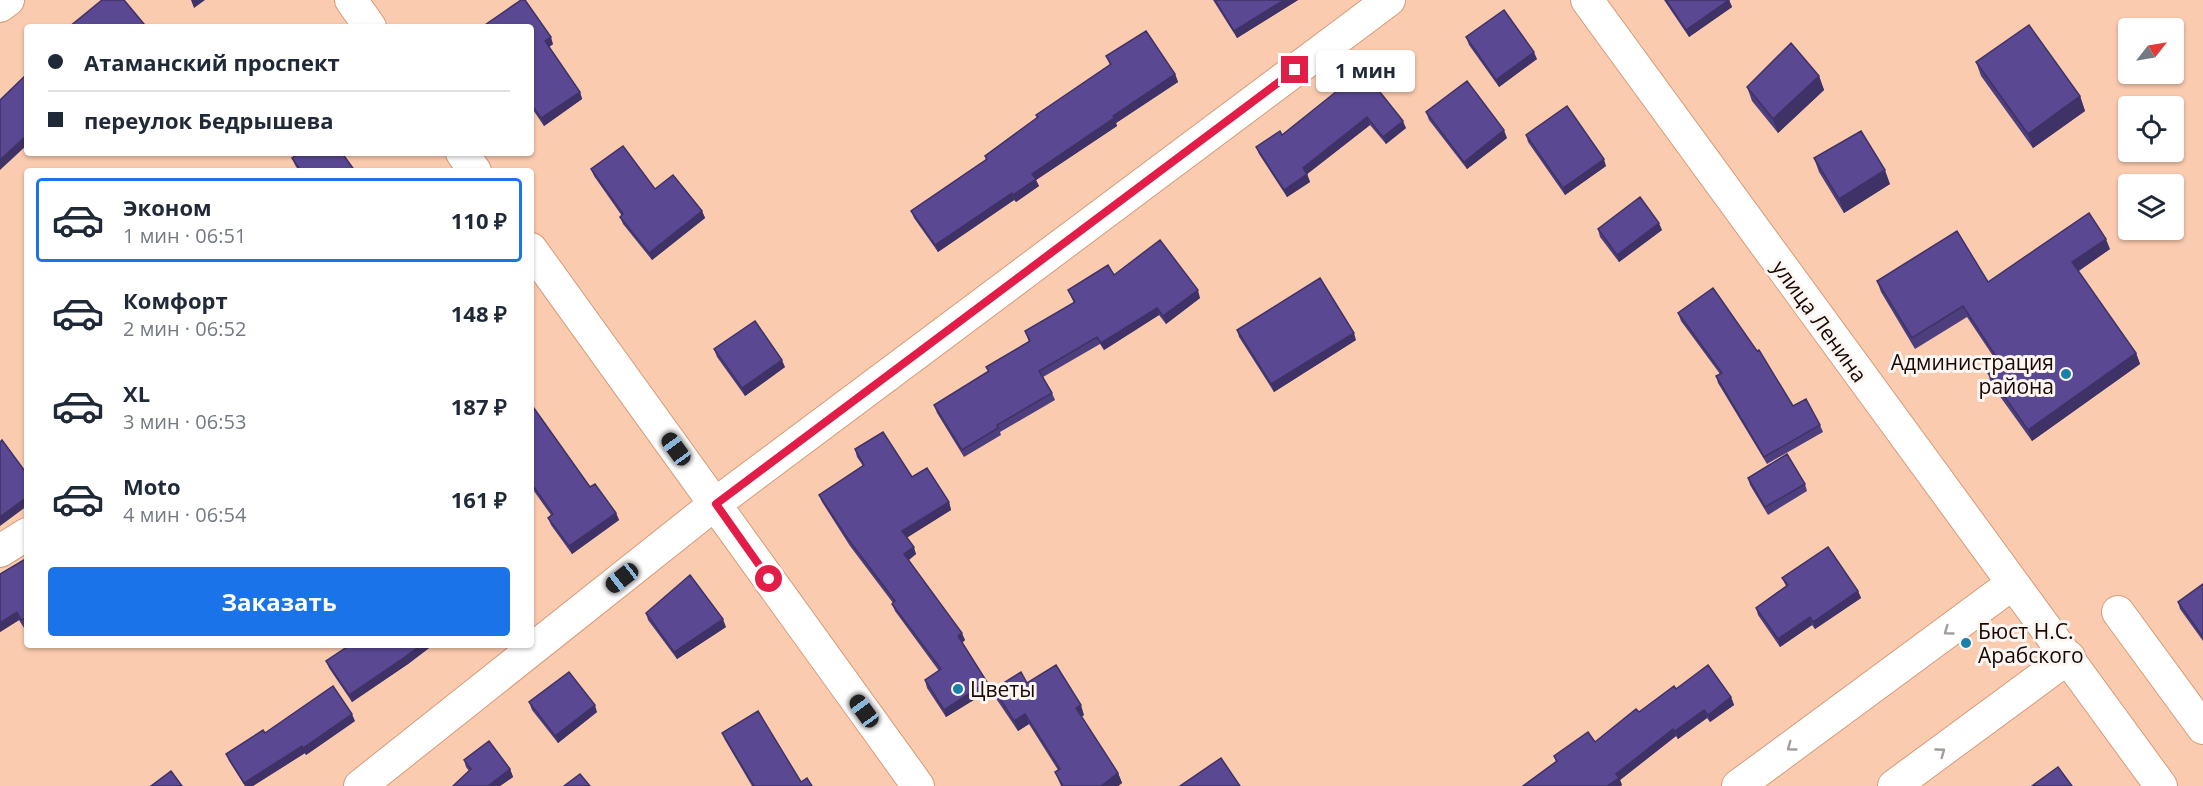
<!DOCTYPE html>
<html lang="ru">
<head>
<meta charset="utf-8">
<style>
  :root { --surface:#fff; --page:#f6f6f7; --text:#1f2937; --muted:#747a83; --line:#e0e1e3; --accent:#1a73e8 }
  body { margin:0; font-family:"Open Sans",sans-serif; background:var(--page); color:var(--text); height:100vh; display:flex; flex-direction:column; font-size:22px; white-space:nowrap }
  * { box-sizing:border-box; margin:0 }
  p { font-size:20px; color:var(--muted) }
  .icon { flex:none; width:33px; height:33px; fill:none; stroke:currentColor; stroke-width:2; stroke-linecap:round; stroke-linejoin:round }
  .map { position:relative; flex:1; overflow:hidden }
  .details { position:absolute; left:24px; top:168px; width:510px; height:480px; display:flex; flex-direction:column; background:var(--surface); border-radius:6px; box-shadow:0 2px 4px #0004 }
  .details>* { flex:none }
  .hud { position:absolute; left:24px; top:24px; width:510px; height:132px; border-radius:6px; box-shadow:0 2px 4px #0004; display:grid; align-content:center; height:132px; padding:0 24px; background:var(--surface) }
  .needle { width:39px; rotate:59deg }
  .buttons { position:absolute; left:2118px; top:18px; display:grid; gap:12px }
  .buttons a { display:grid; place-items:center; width:66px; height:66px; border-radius:6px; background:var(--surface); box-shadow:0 2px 4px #0004; font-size:30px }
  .end { position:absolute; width:27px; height:27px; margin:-14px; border:8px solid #e11d48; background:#fff; box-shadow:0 0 0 3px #fff }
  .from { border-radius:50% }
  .bubble { position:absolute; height:42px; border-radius:6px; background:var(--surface); box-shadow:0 2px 4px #0004; font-size:20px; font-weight:700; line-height:42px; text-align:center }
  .car { position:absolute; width:18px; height:36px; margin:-18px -9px; border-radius:8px; box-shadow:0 0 4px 2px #0007; background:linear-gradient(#222 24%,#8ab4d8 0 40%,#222 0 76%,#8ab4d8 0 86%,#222 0) }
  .hud b { display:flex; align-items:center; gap:21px; height:57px; font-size:22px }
  .hud b+b { border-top:2px solid var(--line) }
  .hud i { width:15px; height:15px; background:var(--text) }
  ul { padding:10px 0 0; list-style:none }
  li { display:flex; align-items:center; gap:18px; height:84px; margin:0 12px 9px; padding:0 12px; border:3px solid transparent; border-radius:6px }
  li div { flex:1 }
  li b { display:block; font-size:22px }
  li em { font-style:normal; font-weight:700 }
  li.on { border-color:var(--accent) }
  li>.icon { width:54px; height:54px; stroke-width:1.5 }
  .action { display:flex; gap:12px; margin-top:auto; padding:12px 24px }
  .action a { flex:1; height:69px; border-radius:6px; background:var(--accent); color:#fff; font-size:24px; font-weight:700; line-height:69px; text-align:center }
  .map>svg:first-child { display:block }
</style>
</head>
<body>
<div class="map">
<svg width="2203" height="786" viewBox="0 0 2203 786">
  <rect width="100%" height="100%" fill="#fbcbaf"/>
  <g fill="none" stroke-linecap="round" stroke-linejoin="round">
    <defs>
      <path id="minor" d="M351,0L370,27
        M1587,0L2161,786
        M0,6L8,0
        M462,153L475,171
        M531,249L918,786
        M0,551L27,534
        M2118,612L2203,728
        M360,786L715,504L1389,0
        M1738,786L2012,584
        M1894,786L2069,657"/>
    </defs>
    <use href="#minor" stroke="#d59c7a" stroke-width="34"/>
    <use href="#minor" stroke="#fff" stroke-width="32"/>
  </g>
  <path fill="#4d3e7e" d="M1213,0H1298L1237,38Z
    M1664,0H1729L1732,7L1689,37Z
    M531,27L553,44L549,47L580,92L582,99L544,126L531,107Z
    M1466,37L1537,59L1499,87L1469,45Z
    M1106,56L1175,74L1178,82L1116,123L1117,126L1036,180L1039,186L1016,202L1014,200L938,252L914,218L911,211L986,160L985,156L1037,118L1036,115L1110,65Z
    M1976,62L2080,96L2085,111L2033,148L1981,76Z
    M1819,76L1824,90L1778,133L1752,101L1747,87Z
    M1335,79L1406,128L1386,144L1370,125L1307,174L1310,182L1287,197L1259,154L1256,147L1282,135L1340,89L1338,86Z
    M1426,112L1507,138L1467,169L1429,120Z
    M1526,135L1606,166L1565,195L1528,142Z
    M295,153H342L355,171H299L295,165L292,158L296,155Z
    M1814,158L1890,184L1844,213L1819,172Z
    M591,169L655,189L702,211L705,218L652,260L623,224L620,217L622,216L594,176Z
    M1598,229L1662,230L1619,262L1600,237Z
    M2110,249L2078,271L2136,353L2140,364L2032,441L1991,384L1988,373L1999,365L1967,317L1915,349L1881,292L1877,281L1988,282Z
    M1114,275L1200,298L1166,324L1159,315L1104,350L1100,344L1043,377L1052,393L1055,400L1000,432L1001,435L964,457L937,413L934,405L988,372L986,367L1029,342L1025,331L1074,303L1068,290Z
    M1678,313L1793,406L1820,425L1823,432L1767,464L1718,383L1716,376L1720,374L1681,321Z
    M1237,330L1356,340L1274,392L1239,337Z
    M714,349L785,367L745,396L717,357Z
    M531,404L590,487L616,513L619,520L572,554L551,525L548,518L551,515L531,487Z
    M855,449L912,477L949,502L951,510L907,537L916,554L909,560L965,640L962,643L990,690L946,717L927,688L925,680L939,671L895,611L892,604L893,603L850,546L822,502L819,495L863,466L857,457Z
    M1748,478L1805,484L1807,491L1768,515L1750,485Z
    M27,558V626L24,628L19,620L0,632V574Z
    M1782,578L1858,591L1861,598L1815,629L1812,625L1780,647L1758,615L1756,608L1786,586Z
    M2203,584V641L2180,609L2178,602Z
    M646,613L726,627L677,659L648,620Z
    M350,645H433L408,664L352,702L329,668L326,661Z
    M1027,683L1084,715L1081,717L1118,773L1122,783L1118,786H1061L1055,772L1058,770L1029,724L1018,731L997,700L994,689Z
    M1676,689L1731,697L1734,705L1710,722L1707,718L1678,739L1676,736L1620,780L1622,785L1620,786H1523L1556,762L1554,756L1595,742L1639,712Z
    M529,702L597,712L558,743L532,710Z
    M355,721L306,755L305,753L253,786H245L229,761L226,754L265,733Z
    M722,733L801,782L812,786H752L725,740Z
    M464,760L510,769L513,777L500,786H453L469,771L466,767Z"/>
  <path fill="#3f3267" d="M191,0H205L194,8Z
    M1284,0H1298L1237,38L1234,31Z
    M1729,0L1732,7L1689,37L1686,30Z
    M551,37L553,44L548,48L545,41Z
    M1534,52L1537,59L1499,87L1496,80Z
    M1175,74L1178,82L1116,123L1117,126L1036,180L1039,186L1016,202L1013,195L1032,174L1113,116Z
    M1819,76L1824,90L1778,133L1773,119Z
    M580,92L582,99L544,126L541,118Z
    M2080,96L2085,111L2033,148L2028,134Z
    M1367,117L1370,125L1306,175L1303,168Z
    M1403,121L1406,128L1386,144L1383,137Z
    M1504,130L1507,138L1467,169L1464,162Z
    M27,135V145L0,170V160Z
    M1604,159L1606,166L1565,195L1563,188Z
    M1885,170L1890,184L1844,213L1839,199Z
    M1307,174L1310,182L1287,197L1284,190Z
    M1012,193L1014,200L938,252L935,245Z
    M702,211L705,218L652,260L649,253Z
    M1659,223L1662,230L1619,262L1617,255Z
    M2106,239L2110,249L2076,273L2072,262Z
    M1198,290L1200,298L1166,324L1163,316Z
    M1157,308L1159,315L1104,350L1101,343Z
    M1354,333L1356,340L1274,392L1271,384Z
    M2136,353L2140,364L2032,441L2028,430Z
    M782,360L785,367L745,396L742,388Z
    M27,497V506L0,526V517Z
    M949,502L951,510L905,539L902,531Z
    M616,513L619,520L572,554L569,546Z
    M914,547L916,554L907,561L904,554Z
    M1858,591L1861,598L1815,629L1813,622Z
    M17,612L19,620L0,632V623Z
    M1810,617L1812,625L1780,647L1778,639Z
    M723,619L726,627L677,659L674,652Z
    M962,633L965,640L960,644L958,636Z
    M421,645H433L408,664L352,702L349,695Z
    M987,682L990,690L946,717L944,710Z
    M1731,697L1734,705L1710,722L1708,715Z
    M595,705L597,712L558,743L555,736Z
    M1081,705L1084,715L1079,718L1076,708Z
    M1704,710L1707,718L1678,739L1675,731Z
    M352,714L355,721L306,755L303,748Z
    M1025,714L1029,724L1018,731L1014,721Z
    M1673,729L1676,736L1620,780L1622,785L1620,786H1607L1616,774Z
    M302,746L305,753L253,786H246L244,783Z
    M510,769L513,777L500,786H488Z
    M1118,773L1122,783L1118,786H1101Z"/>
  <path fill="#5a4893" stroke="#3f3267" stroke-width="1.5" d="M102,0H124L144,24L141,27H69Z
    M521,0H525L551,37L545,41L580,92L541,118L531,104V27H482Z
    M1215,0H1284L1234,31Z
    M1666,0H1729L1686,30Z
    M1504,10L1534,52L1496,80L1466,37Z
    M2029,25L2080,96L2028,134L1976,62Z
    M1146,31L1175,74L1113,116L1114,118L1032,174L1036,179L1013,195L1012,193L935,245L911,211L987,159L985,156L1038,117L1036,115L1111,64L1106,56Z
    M1791,43L1819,76L1773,119L1747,87Z
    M1356,62L1403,121L1383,137L1367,117L1303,168L1307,174L1284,190L1256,147L1280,131L1282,135L1342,87L1335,79Z
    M27,74V135L0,160V100Z
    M1467,81L1504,130L1464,162L1426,112Z
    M1567,106L1604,159L1563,188L1526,135Z
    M1861,131L1885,170L1839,199L1814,158Z
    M623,146L655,189L673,175L702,211L649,253L620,217L623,214L591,169Z
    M297,153H342L355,171H301L292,158L298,154Z
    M1640,197L1659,223L1617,255L1598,229Z
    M2089,213L2106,239L2072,262L2136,353L2028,430L1988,373L2001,364L1963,306L1912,338L1877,281L1957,231L1988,282Z
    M1160,240L1198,290L1163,316L1157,308L1101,343L1097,337L1039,371L1052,393L997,425L998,428L962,450L934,405L989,371L986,367L1030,341L1025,331L1075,302L1068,290L1108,265L1114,275Z
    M1320,278L1354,333L1271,384L1237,330Z
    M1713,288L1757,351L1759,350L1793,406L1806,399L1820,425L1764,457L1716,376L1722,373L1678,313Z
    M755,321L782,360L742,388L714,349Z
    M531,404L590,487L595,484L616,513L569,546L548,518L553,514L531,483Z
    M883,432L912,477L927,468L949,502L902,531L914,547L904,554L962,633L958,636L987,682L944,710L925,680L941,669L892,604L895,601L848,539L819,495L864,465L855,449Z
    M2,440L27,474V497L0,517V442Z
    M1787,454L1805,484L1765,507L1748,478Z
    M1828,547L1858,591L1813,622L1810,617L1778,639L1756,608L1788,585L1782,578Z
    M27,558V617L21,620L17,612L0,623V574Z
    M690,575L723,619L674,652L646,613Z
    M2203,584V637L2178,602Z
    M350,645H421L405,657L349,695L326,661Z
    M1056,665L1081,705L1076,708L1118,773L1101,786H1063L1055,772L1060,769L1025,714L1014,721L994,689L1021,672L1027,683Z
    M1708,665L1731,697L1708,715L1704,710L1675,731L1673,729L1616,774L1619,778L1607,786H1523L1557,761L1554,756L1588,732L1595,742L1636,709L1639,712L1674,686L1676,689Z
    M569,672L595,705L555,736L529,702Z
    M333,686L352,714L303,748L302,746L244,783L226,754L263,730L265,733Z
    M758,711L801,782L807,778L812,786H754L722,733Z
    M489,741L510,769L488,786H453L471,769L464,760Z
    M1221,758L1240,786H1180Z
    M2058,767L2072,786H2032Z
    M171,771L182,786H151Z
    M580,774L590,786H564Z"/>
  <defs><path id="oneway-chevron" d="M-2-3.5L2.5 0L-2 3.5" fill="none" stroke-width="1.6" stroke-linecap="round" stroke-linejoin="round" transform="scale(1.5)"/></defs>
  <g stroke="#a39c99">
    <use href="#oneway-chevron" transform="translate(1948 631) rotate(144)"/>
    <use href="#oneway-chevron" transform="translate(1791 747) rotate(144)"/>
    <use href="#oneway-chevron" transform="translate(1941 752) rotate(-36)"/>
  </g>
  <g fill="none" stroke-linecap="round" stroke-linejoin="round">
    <path stroke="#e11d48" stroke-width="8" d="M769,579L716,504L1295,70"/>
  </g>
  <g fill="#1a80aa" stroke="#fcf6f3" stroke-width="2">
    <circle cx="2066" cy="374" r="6"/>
    <circle cx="1966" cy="643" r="6"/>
    <circle cx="958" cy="689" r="6"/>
  </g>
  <g text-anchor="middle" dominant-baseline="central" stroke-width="6" stroke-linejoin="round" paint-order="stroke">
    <g font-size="21" fill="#1a0700" stroke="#fcf6f3">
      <text transform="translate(1820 321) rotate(54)">улица Ленина</text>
    </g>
    <g font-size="21" fill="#1a0700" stroke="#fcf6f3" text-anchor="start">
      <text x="2054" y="362" text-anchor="end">Администрация<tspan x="2054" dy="24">района</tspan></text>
      <text x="1978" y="631">Бюст Н.С.<tspan x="1978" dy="24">Арабского</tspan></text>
      <text x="970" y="689">Цветы</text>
    </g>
  </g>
</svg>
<div class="buttons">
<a><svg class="needle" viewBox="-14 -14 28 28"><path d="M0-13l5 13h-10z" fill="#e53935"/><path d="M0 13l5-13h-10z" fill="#747a83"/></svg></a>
<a><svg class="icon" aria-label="locate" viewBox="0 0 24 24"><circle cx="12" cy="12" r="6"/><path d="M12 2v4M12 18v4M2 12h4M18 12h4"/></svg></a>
<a><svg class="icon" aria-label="layers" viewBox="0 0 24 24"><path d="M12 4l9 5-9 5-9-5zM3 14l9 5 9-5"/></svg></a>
</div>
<i class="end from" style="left:769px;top:579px"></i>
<i class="end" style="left:1295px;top:70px"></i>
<div class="bubble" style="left:1316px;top:50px;width:99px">1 мин</div>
<i class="car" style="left:676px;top:449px;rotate:324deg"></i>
<i class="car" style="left:622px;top:578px;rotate:232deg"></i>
<i class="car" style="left:864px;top:711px;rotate:324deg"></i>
<div class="hud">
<b><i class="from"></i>Атаманский проспект</b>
<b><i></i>переулок Бедрышева</b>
</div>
<section class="details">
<ul>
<li class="on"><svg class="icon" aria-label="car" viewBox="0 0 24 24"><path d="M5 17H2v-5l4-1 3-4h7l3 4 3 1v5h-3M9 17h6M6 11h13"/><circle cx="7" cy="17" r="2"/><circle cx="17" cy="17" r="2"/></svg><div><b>Эконом</b><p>1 мин · 06:51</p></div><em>110 ₽</em></li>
<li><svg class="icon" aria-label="car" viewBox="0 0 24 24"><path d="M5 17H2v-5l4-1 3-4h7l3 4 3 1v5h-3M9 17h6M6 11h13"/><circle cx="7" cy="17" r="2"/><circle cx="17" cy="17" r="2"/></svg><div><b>Комфорт</b><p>2 мин · 06:52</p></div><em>148 ₽</em></li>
<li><svg class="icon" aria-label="car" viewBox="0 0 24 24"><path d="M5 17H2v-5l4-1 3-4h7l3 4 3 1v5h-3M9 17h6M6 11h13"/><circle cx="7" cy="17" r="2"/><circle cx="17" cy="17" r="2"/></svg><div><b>XL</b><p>3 мин · 06:53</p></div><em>187 ₽</em></li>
<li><svg class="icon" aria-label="car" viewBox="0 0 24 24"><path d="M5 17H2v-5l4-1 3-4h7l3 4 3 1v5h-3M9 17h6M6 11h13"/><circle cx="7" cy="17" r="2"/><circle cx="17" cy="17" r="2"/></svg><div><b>Moto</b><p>4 мин · 06:54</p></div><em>161 ₽</em></li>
</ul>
<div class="action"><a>Заказать</a></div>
</section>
</div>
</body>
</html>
